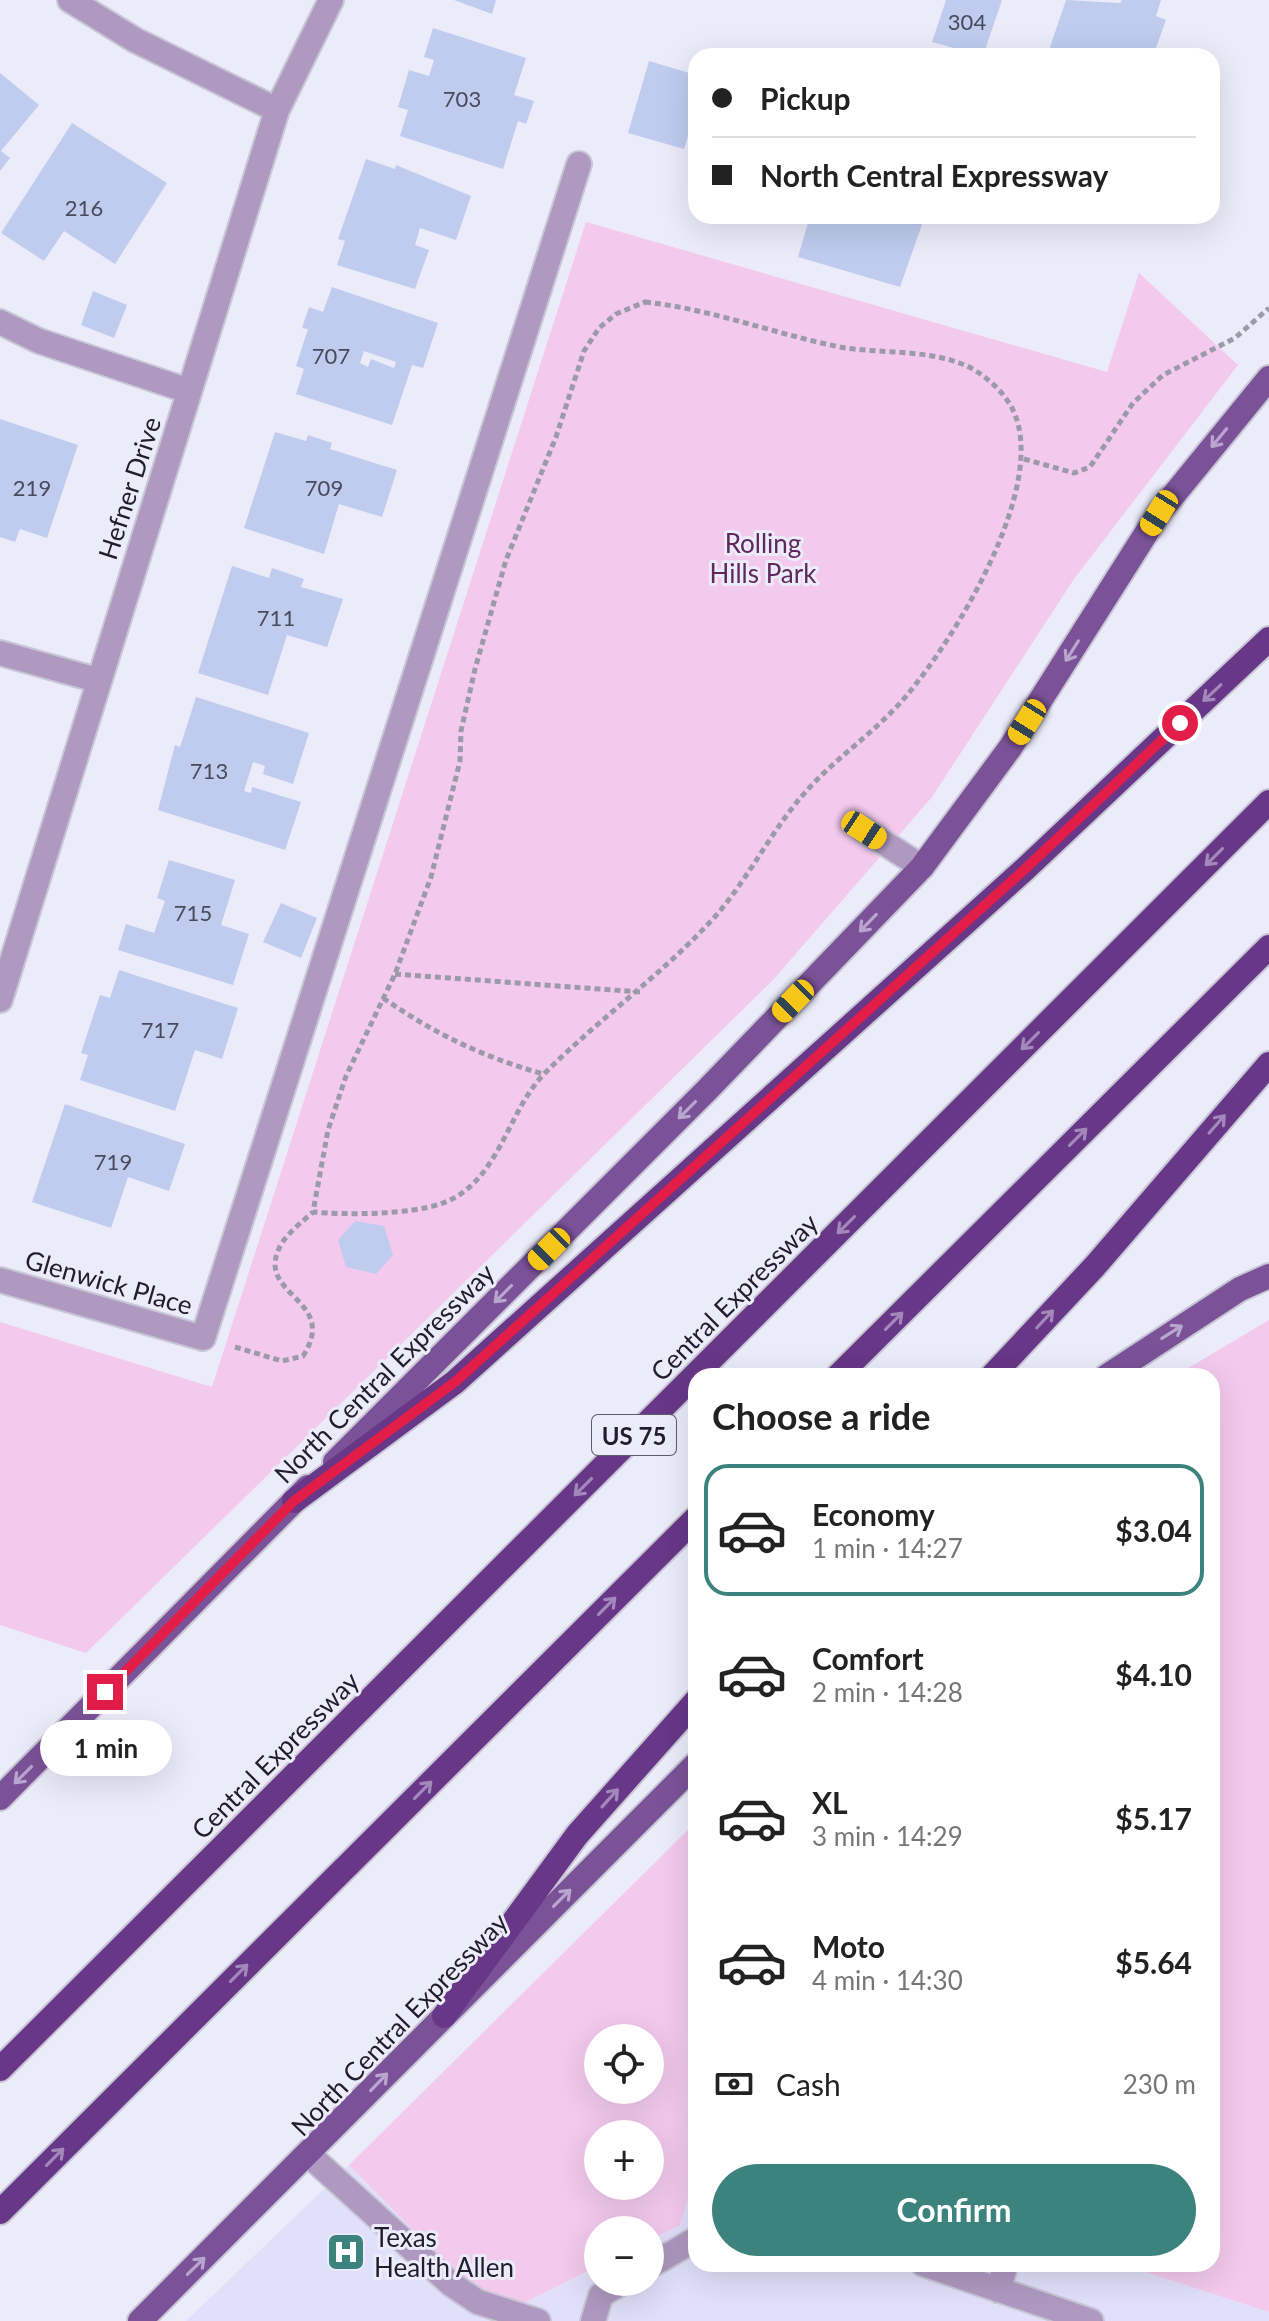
<!DOCTYPE html>
<html lang="en">
<head>
<meta charset="utf-8">
<style>
  :root { --surface:#fff; --page:#f2f2f2; --text:#222; --muted:#767676; --line:#e0e0e0; --accent:#3c837d }
  body { margin:0; font-family:Lato,sans-serif; background:var(--page); color:var(--text); height:100vh; display:flex; flex-direction:column; font-size:30px; white-space:nowrap }
  * { box-sizing:border-box; margin:0 }
  p { font-size:26px; color:var(--muted) }
  .icon { flex:none; width:44px; height:44px; fill:none; stroke:currentColor; stroke-width:2; stroke-linecap:round; stroke-linejoin:round }
  .map { position:relative; flex:1; overflow:hidden }
  .side { position:absolute; left:688px; top:1368px; width:532px; height:904px; display:flex; flex-direction:column; background:var(--surface); border-radius:24px; box-shadow:0 8px 32px #0002 }
  .side>* { flex:none }
  .guide { position:absolute; left:688px; top:48px; width:532px; height:176px; border-radius:24px; box-shadow:0 8px 32px #0002; display:grid; align-content:center; height:176px; padding:0 24px; background:var(--surface) }
  .fabs { position:absolute; left:584px; top:2024px; display:grid; gap:16px }
  .fabs a { display:grid; place-items:center; width:80px; height:80px; border-radius:50%; background:var(--surface); box-shadow:0 8px 32px #0002; font-size:40px }
  .end { position:absolute; width:36px; height:36px; margin:-18px; border:10px solid #e11d48; background:#fff; box-shadow:0 0 0 4px #fff }
  .from { border-radius:50% }
  .bubble { position:absolute; height:56px; border-radius:28px; background:var(--surface); box-shadow:0 8px 32px #0002; font-size:26px; font-weight:700; line-height:56px; text-align:center }
  .car { position:absolute; width:24px; height:48px; margin:-24px -12px; border-radius:10px; box-shadow:0 0 6px 2px #0007; background:linear-gradient(#f5c518 24%,#345 0 40%,#f5c518 0 76%,#345 0 86%,#f5c518 0) }
  .guide b { display:flex; align-items:center; gap:28px; height:76px; font-size:30px }
  .guide b+b { border-top:2px solid var(--line) }
  .guide i { width:20px; height:20px; background:var(--text) }
  ul { padding:0; list-style:none }
  li { display:flex; align-items:center; gap:24px; height:132px; margin:0 16px 12px; padding:0 8px; border:4px solid transparent; border-radius:24px }
  li div { flex:1 }
  li b { display:block; font-size:30px }
  li em { font-style:normal; font-weight:700 }
  li.on { border-color:var(--accent) }
  li>.icon { width:72px; height:72px; stroke-width:1.5 }
  h2 { padding:0 24px; font-size:36px; line-height:96px }
  .pay { display:flex; align-items:center; gap:20px; height:88px; padding:0 24px; font-size:30px }
  .pay p { margin-inline-start:auto }
  .button { display:flex; gap:16px; margin-top:auto; padding:16px 24px }
  .button a { flex:1; height:92px; border-radius:48px; background:var(--accent); color:#fff; font-size:32px; font-weight:700; line-height:92px; text-align:center }
  .map>svg:first-child { display:block }
</style>
</head>
<body>
<div class="map">
<svg width="1269" height="2321" viewBox="0 0 1269 2321">
  <rect width="100%" height="100%" fill="#ecebfa"/>
  <path fill="#e1dffa" d="M349,2165L466,2284L524,2303L598,2266V2282H650V2240L680,2225L696,2174V2264H1121L1269,2312V2321H186Z"/>
  <path fill="#f3c9ed" fill-rule="evenodd" d="M586,222L1107,372L1139,273L1238,365L1074,579L932,797L773,980L86,1653L0,1625V1322L212,1387Z
    M1269,1320V2312L1121,2264H1212V1376H1175Z
    M696,1822V2174L680,2225L650,2240V2230H598V2266L524,2303L466,2284L349,2165ZM598,2038H650V2090H598ZM598,2134H650V2186H598Z"/>
  <path fill="#bfccee" fill-rule="evenodd" d="M454,0H496L492,14Z
    M946,0H1002L983,56L932,42Z
    M1066,0L1120,3L1122,0H1161L1156,16L1166,20L1153,56H1047Z
    M433,28L526,58L514,95L534,101L526,124L518,121L503,169L400,136L408,110L398,107L409,70L429,76L434,60L424,57Z
    M649,61L696,75V110L684,149L628,133Z
    M0,73L39,105L1,151L10,158L0,171Z
    M72,123L167,183L115,264L64,231L44,261L1,233Z
    M366,159L395,169L396,165L471,196L456,240L420,228L415,245L429,250L415,289L337,265L345,241L338,239Z
    M810,216H925L900,287L798,257Z
    M332,287L438,323L423,368L412,365L392,425L296,394L304,369L296,366L308,329L302,328L309,307L323,312ZM364,351L396,362L394,368L371,359L368,367L360,363Z
    M93,291L127,305L114,338L81,325Z
    M0,419L78,445L47,538L20,529L15,542L0,537Z
    M275,432L306,441L308,435L332,443L330,449L397,470L382,517L339,504L324,554L244,528Z
    M232,566L269,578L272,568L304,579L301,587L343,599L327,647L287,635L268,695L198,673Z
    M196,697L309,733L293,784L263,774L265,766L253,762L244,791L251,793L252,787L301,802L285,850L158,810L175,745L180,747Z
    M169,860L235,880L221,925L249,934L233,985L118,950L126,924L154,933L165,901L157,898Z
    M281,903L317,918L301,958L263,942Z
    M119,970L238,1008L222,1059L195,1050L175,1111L80,1080L88,1055L81,1053L100,995L110,998Z
    M65,1104L185,1144L169,1191L128,1177L111,1228L32,1202Z
    M355,1221L384,1226L393,1255L376,1274L346,1267L338,1240Z"/>
  <g fill="none" stroke-linecap="round" stroke-linejoin="round">
    <defs>
      <path id="minor" d="M70,0L135,40L277,110
        M0,322L39,341L189,391
        M0,653L97,680
        M864,830L922,867
        M0,1000L277,110L331,0
        M0,1280L203,1338L579,164
        M309,2155L451,2284L478,2302L538,2321
        M923,2264L1091,2321
        M650,2266L696,2239
        M998,2290L1006,2264
        M593,2321L601,2295L623,2282"/>
      <path id="major" d="M1107,1376L1240,1289L1269,1276
        M335,1462L707,1090L922,867L1010,748L1159,513L1269,378
        M0,1798L308,1487
        M140,2321L696,1764"/>
      <path id="highway" d="M838,1376L1269,947
        M992,1376L1095,1266L1269,1064
        M294,1501L455,1382L1025,869L1269,639
        M444,2016L577,1835L696,1701
        M0,2069L1269,802
        M0,2212L696,1518"/>
    </defs>
    <use href="#minor" stroke="#c7c6d5" stroke-width="28"/>
    <use href="#major" stroke="#c7c6d5" stroke-width="28"/>
    <use href="#highway" stroke="#c7c6d5" stroke-width="28"/>
    <path stroke="#9b9aa8" stroke-width="5" stroke-dasharray="6 4" stroke-linecap="butt" d="M645,302C711,309 775,334 840,347C880,354 924,349 962,364C981,371 1004,391 1013,410C1049,485 956,637 907,695C879,729 842,753 812,785C774,824 749,880 711,921C660,976 599,1019 546,1072C507,1110 500,1182 443,1203C411,1215 347,1215 313,1212L328,1130L346,1076L395,974L431,877L460,761L461,731L475,669L506,560L556,437L584,351L599,328L616,314Z
      M1024,459L1074,473L1090,467L1133,403L1163,375L1235,338L1269,308
      M395,974L640,992
      M383,998C437,1035 481,1056 543,1074
      M235,1347L282,1361L303,1356C341,1297 250,1296 282,1243C289,1232 303,1221 313,1212"/>
    <use href="#minor" stroke="#af99c1" stroke-width="24"/>
    <use href="#major" stroke="#7b5298" stroke-width="24"/>
    <use href="#highway" stroke="#683788" stroke-width="24"/>
  </g>
  <defs><path id="oneway-shaft" d="M-6 0H5M1.5-3L5.5 0L1.5 3" fill="none" stroke-width="1.6" stroke-linecap="round" stroke-linejoin="round" transform="scale(2)"/></defs>
  <g stroke="#b9a6ce">
    <use href="#oneway-shaft" transform="translate(1219 438) rotate(129)"/>
    <use href="#oneway-shaft" transform="translate(1072 651) rotate(122)"/>
    <use href="#oneway-shaft" transform="translate(868 923) rotate(134)"/>
    <use href="#oneway-shaft" transform="translate(687 1110) rotate(135)"/>
    <use href="#oneway-shaft" transform="translate(503 1294) rotate(135)"/>
    <use href="#oneway-shaft" transform="translate(1172 1332) rotate(-32)"/>
    <use href="#oneway-shaft" transform="translate(23 1775) rotate(135)"/>
    <use href="#oneway-shaft" transform="translate(562 1898) rotate(-45)"/>
    <use href="#oneway-shaft" transform="translate(379 2082) rotate(-46)"/>
    <use href="#oneway-shaft" transform="translate(196 2266) rotate(-44)"/>
  </g>
  <g stroke="#a388bb">
    <use href="#oneway-shaft" transform="translate(1212 693) rotate(137)"/>
    <use href="#oneway-shaft" transform="translate(1214 857) rotate(135)"/>
    <use href="#oneway-shaft" transform="translate(1030 1041) rotate(135)"/>
    <use href="#oneway-shaft" transform="translate(1217 1124) rotate(-49)"/>
    <use href="#oneway-shaft" transform="translate(1078 1137) rotate(-45)"/>
    <use href="#oneway-shaft" transform="translate(846 1225) rotate(135)"/>
    <use href="#oneway-shaft" transform="translate(1045 1319) rotate(-47)"/>
    <use href="#oneway-shaft" transform="translate(894 1321) rotate(-45)"/>
    <use href="#oneway-shaft" transform="translate(583 1487) rotate(135)"/>
    <use href="#oneway-shaft" transform="translate(607 1606) rotate(-45)"/>
    <use href="#oneway-shaft" transform="translate(423 1790) rotate(-45)"/>
    <use href="#oneway-shaft" transform="translate(610 1798) rotate(-48)"/>
    <use href="#oneway-shaft" transform="translate(239 1973) rotate(-45)"/>
    <use href="#oneway-shaft" transform="translate(55 2157) rotate(-45)"/>
  </g>
  <g fill="none" stroke-linecap="round" stroke-linejoin="round">
    <path stroke="#e11d48" stroke-width="10" d="M105,1692L294,1501L455,1382L1025,869L1180,723"/>
  </g>
  <defs>
    <symbol id="hospital-square" viewBox="-11 -11 22 22"><rect x="-9" y="-9" width="18" height="18" rx="4" fill="#3c837d" stroke="#ecebfa"/><path d="M-5-5h3v3.5h4V-5h3V5h-3V1.5h-4V5h-3Z" fill="#fff"/></symbol>
  </defs>
  <g fill-rule="evenodd">
    <use href="#hospital-square" x="324" y="2230" width="44" height="44"/>
  </g>
  <g text-anchor="middle" dominant-baseline="central" stroke-width="6" stroke-linejoin="round" paint-order="stroke">
    <g font-size="22" fill="#484a5c">
      <text x="967" y="21">304</text>
      <text x="462" y="98">703</text>
      <text x="84" y="207">216</text>
      <text x="331" y="355">707</text>
      <text x="32" y="487">219</text>
      <text x="324" y="487">709</text>
      <text x="276" y="617">711</text>
      <text x="209" y="770">713</text>
      <text x="193" y="912">715</text>
      <text x="160" y="1029">717</text>
      <text x="113" y="1161">719</text>
    </g>
    <rect fill="#ecebfa" stroke="#5d5c69" stroke-width="2" x="592" y="1415" width="84" height="40" rx="6"/>
    <g font-size="24" font-weight="bold" fill="#201e2b">
      <text x="634" y="1435">US 75</text>
    </g>
    <g font-size="26" fill="#201e2b" stroke="#ecebfa">
      <text transform="translate(129 488) rotate(-72)">Hefner Drive</text>
      <text transform="translate(109 1282) rotate(16)">Glenwick Place</text>
      <text transform="translate(734 1297) rotate(-45)">Central Expressway</text>
      <text transform="translate(384 1373) rotate(-45)">North Central Expressway</text>
      <text transform="translate(275 1755) rotate(-45)">Central Expressway</text>
      <text transform="translate(399 2024) rotate(-46)">North Central Expressway</text>
    </g>
    <g font-size="26" fill="#5f285b" stroke="#ecebfa">
      <text x="763" y="543">Rolling<tspan x="763" dy="30">Hills Park</tspan></text>
    </g>
    <g font-size="26" fill="#201e2b" stroke="#ecebfa" text-anchor="start">
      <text x="374" y="2237">Texas<tspan x="374" dy="30">Health Allen</tspan></text>
    </g>
  </g>
</svg>
<div class="fabs">
<a><svg class="icon" aria-label="locate" viewBox="0 0 24 24"><circle cx="12" cy="12" r="6"/><path d="M12 2v4M12 18v4M2 12h4M18 12h4"/></svg></a>
<a>+</a>
<a>−</a>
</div>
<i class="end from" style="left:1180px;top:723px"></i>
<i class="end" style="left:105px;top:1692px"></i>
<div class="bubble" style="left:40px;top:1720px;width:132px">1 min</div>
<i class="car" style="left:1159px;top:513px;rotate:212deg"></i>
<i class="car" style="left:1027px;top:722px;rotate:212deg"></i>
<i class="car" style="left:864px;top:830px;rotate:123deg"></i>
<i class="car" style="left:793px;top:1001px;rotate:224deg"></i>
<i class="car" style="left:549px;top:1249px;rotate:225deg"></i>
<div class="guide">
<b><i class="from"></i>Pickup</b>
<b><i></i>North Central Expressway</b>
</div>
<section class="side">
<h2>Choose a ride</h2>
<ul>
<li class="on"><svg class="icon" aria-label="car" viewBox="0 0 24 24"><path d="M5 17H2v-5l4-1 3-4h7l3 4 3 1v5h-3M9 17h6M6 11h13"/><circle cx="7" cy="17" r="2"/><circle cx="17" cy="17" r="2"/></svg><div><b>Economy</b><p>1 min · 14:27</p></div><em>$3.04</em></li>
<li><svg class="icon" aria-label="car" viewBox="0 0 24 24"><path d="M5 17H2v-5l4-1 3-4h7l3 4 3 1v5h-3M9 17h6M6 11h13"/><circle cx="7" cy="17" r="2"/><circle cx="17" cy="17" r="2"/></svg><div><b>Comfort</b><p>2 min · 14:28</p></div><em>$4.10</em></li>
<li><svg class="icon" aria-label="car" viewBox="0 0 24 24"><path d="M5 17H2v-5l4-1 3-4h7l3 4 3 1v5h-3M9 17h6M6 11h13"/><circle cx="7" cy="17" r="2"/><circle cx="17" cy="17" r="2"/></svg><div><b>XL</b><p>3 min · 14:29</p></div><em>$5.17</em></li>
<li><svg class="icon" aria-label="car" viewBox="0 0 24 24"><path d="M5 17H2v-5l4-1 3-4h7l3 4 3 1v5h-3M9 17h6M6 11h13"/><circle cx="7" cy="17" r="2"/><circle cx="17" cy="17" r="2"/></svg><div><b>Moto</b><p>4 min · 14:30</p></div><em>$5.64</em></li>
</ul>
<div class="pay"><svg class="icon" aria-label="cash" viewBox="0 0 24 24"><path d="M3 7h18v10H3z"/><circle cx="12" cy="12" r="2"/></svg>Cash<p>230 m</p></div>
<div class="button"><a>Confirm</a></div>
</section>
</div>
</body>
</html>
